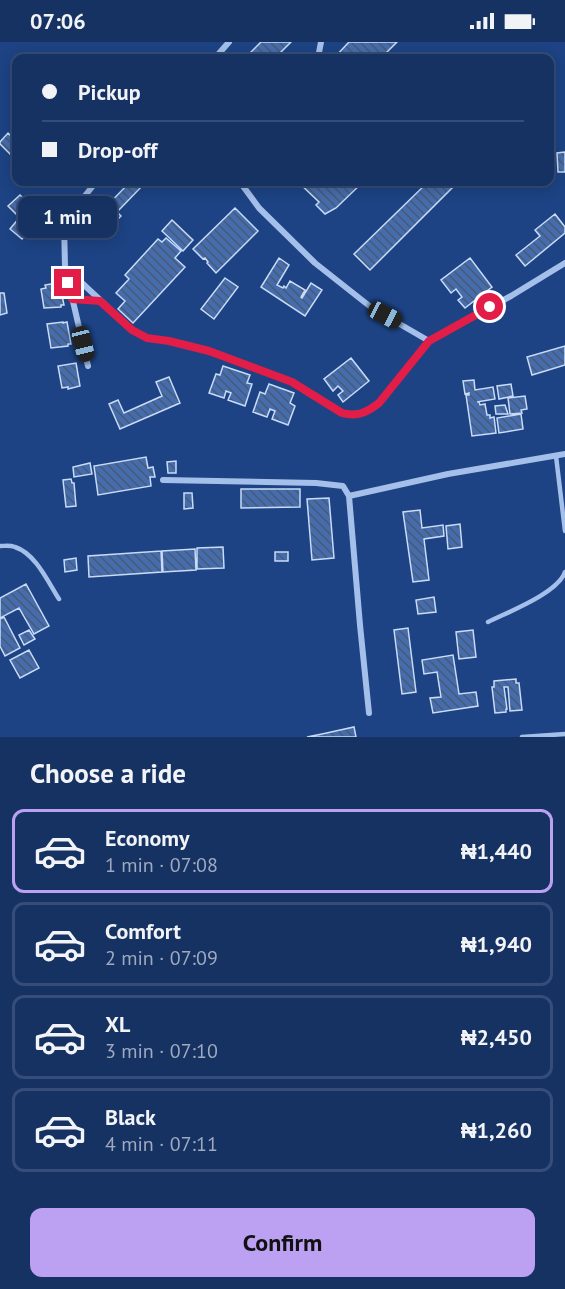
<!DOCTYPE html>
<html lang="en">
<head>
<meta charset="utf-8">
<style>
  :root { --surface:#163263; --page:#233e6c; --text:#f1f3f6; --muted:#9eaabe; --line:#354d78; --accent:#bca0f2 }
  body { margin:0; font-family:"PT Sans",sans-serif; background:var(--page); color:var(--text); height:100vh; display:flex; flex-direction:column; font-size:22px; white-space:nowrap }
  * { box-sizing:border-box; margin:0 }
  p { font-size:20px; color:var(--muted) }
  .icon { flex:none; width:33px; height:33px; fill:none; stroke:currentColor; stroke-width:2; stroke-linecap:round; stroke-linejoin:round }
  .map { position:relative; height:695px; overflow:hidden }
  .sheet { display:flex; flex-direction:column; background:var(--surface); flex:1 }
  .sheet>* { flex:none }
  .hud { position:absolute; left:12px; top:12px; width:542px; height:132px; border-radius:12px; box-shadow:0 3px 15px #0003,0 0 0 2px var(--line); display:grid; align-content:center; height:132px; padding:0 30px; background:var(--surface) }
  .end { position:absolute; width:27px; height:27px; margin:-14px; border:8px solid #e11d48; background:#fff; box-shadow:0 0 0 3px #fff }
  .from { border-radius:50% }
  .bubble { position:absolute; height:42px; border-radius:12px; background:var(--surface); box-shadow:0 3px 15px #0003,0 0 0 2px var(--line); font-size:20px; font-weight:700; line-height:42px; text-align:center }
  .car { position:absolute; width:18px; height:36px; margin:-18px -9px; border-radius:8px; box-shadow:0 0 4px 2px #0007; background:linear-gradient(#222 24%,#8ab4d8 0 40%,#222 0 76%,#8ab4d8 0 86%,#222 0) }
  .hud b { display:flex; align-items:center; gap:21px; height:57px; font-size:22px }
  .hud b+b { border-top:2px solid var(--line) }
  .hud i { width:15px; height:15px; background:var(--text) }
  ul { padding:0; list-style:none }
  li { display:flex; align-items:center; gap:18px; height:84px; margin:0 12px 9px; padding:0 18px; border:3px solid var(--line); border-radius:12px }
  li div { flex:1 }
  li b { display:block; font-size:22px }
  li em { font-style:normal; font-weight:700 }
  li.active { border-color:var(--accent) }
  li>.icon { width:54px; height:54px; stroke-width:1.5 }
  h2 { padding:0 30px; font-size:27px; line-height:72px }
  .button { display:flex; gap:12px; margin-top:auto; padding:12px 30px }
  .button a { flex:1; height:69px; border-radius:12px; background:var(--accent); color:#111; font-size:24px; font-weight:700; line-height:69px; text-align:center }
  .status { display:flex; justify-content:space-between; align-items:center; height:42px; padding:0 30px; background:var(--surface); direction:ltr }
  .status svg { height:16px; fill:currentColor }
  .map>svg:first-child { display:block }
</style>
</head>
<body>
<div class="status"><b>07:06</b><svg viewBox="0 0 49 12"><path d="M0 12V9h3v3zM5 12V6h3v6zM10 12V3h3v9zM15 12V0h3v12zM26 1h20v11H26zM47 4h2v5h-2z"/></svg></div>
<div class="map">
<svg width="565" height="695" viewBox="0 0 565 695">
  <defs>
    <pattern id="building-back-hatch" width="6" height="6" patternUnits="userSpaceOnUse" patternTransform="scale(1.5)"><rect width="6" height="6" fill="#456dad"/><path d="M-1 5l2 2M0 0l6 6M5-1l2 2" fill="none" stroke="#495973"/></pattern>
  </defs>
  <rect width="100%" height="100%" fill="#1d4384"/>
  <path fill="url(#building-back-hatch)" stroke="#c8dbf8" stroke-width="1.5" d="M261,0H291L275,16H245Z
    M349,0H397L381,16H334Z
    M8,91L14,97L16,94V110L12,114L0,102V100Z
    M565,110V130H558L557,111Z
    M130,140H146L117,170L121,174L117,178L112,174L117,179L112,184L107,179L111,175L109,174L105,178L99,172Z
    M298,140H346L344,141L345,142L348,140H363L336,166L325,172L316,163L319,160Z
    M428,140H453L456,142L370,228L354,212Z
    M20,153L28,161L16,172L8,164Z
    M29,164L41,174L22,197L10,187Z
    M235,166L258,189L216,231L207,221L208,220L205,216L203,217L193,207Z
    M555,172L565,185V191L525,224L516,213L540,194L535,188Z
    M172,178L193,198L183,209L162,189Z
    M166,196L181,209L175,216L185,225L133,281L118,267L125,259L116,251L129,237L125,233L158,197L162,200Z
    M279,216L289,223L277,243L283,246L284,244L286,246L290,239L305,248L301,255L302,256L311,241L322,248L305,274L261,245Z
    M470,216L492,245L465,266L458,258L462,255L456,247L451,251L441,238Z
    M225,236L238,245L214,277L201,267Z
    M56,241L57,244H60L64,263H61V265L44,266L41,247L46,246L45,243Z
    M0,251H4L7,271L0,273Z
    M63,280V281L67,280L71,302H68V304L51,306L47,282Z
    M565,304V323L532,333L527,315Z
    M351,316L369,339L343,360L338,353L343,349L338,344L333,349L324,337Z
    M76,321L80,344L68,347V345L62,346L58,324Z
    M223,324L250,333L247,341L252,342L245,364L228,358L231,351L226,349L224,356L209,351L216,332L220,333Z
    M169,335L180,361L120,387L109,362L118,358L124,371L162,354L156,340Z
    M474,338L475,348L493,345L495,357L477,360H479L480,363L485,362L487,373H490V376L494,375L496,391L472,394L466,353H469V351L465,352L463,339Z
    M269,342L294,351L290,361L295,364L288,383L272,377L275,369L270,367L267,375L253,370L260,350L265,352Z
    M511,342L513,354L499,357L497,344Z
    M525,354L527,367L521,368L522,371L510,372L508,356Z
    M505,363L508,372H496L495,364Z
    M521,372L523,387L499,391L497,376Z
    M146,415L148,426L153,425L155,435H150L151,444L98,453L94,424Z
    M176,419V431H168L167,420Z
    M90,421L92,432L74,435L73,425Z
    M71,437L72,441H74L76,464L66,465L63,438Z
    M241,447H300V465L241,466Z
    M184,451H192L193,466L184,467Z
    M329,456L334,516L312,518L307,457Z
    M420,468L422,486L443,483L444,494L424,497L429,538L413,540L403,470Z
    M460,482L462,505L448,507L446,484Z
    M223,505L224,526L197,527V506Z
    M195,507L196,528L163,530L162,509Z
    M161,509L162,530L89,535L88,514Z
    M275,510H288V519H275Z
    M76,516L77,528L65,530L64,518Z
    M26,542L49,584L34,592L19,566L0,576V556Z
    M434,555L436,570L418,572L416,558Z
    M4,575L20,606L5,614L0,604V577Z
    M408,586L416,650L402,652L394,588Z
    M29,588L35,597L24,603L19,593Z
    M473,588L476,615L459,617L456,590Z
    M29,608L39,626L20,636L10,618Z
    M453,613L459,652L476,650L478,664L433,671L430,656L441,655L437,630L424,632L422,618Z
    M516,637V641H519L522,668L510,669L508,645H504L507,667H506V670L495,671L492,645H494V639Z
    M354,685L356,695H307L322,692Z"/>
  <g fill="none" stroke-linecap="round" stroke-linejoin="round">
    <path stroke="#a4bfea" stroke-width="4.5" d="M556,414L565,489
      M0,504C5,504 10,503 15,505C36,512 48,540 59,557
      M488,580C508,570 558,551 565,530
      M522,695L565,692"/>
    <path stroke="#a4bfea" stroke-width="6" d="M215,16L229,0
      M318,16L321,0
      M240,140L259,166L315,221L372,266L429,299L511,254L565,221
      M65,225L132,288L147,296L169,299L209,309L292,340L342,371C357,374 366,371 379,361L429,299
      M72,257L100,259
      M88,324L65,225L64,180L96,140
      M163,438L316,441L343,444L349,454L360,583L369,671
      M349,454L448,432L565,412"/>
  </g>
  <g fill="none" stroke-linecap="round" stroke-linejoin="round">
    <path stroke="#e11d48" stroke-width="8" d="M68,241L72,257L100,259L132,288L147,296L169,299L209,309L292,340L342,371C357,375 366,371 379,361L429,299L490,265"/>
  </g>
</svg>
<i class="end from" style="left:490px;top:265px"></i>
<i class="end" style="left:68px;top:241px"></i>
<div class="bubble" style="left:18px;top:154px;width:99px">1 min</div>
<i class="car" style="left:385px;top:273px;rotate:118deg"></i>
<i class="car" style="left:83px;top:302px;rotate:166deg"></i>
<div class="hud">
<b><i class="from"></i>Pickup</b>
<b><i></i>Drop-off</b>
</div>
</div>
<section class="sheet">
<h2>Choose a ride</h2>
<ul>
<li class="active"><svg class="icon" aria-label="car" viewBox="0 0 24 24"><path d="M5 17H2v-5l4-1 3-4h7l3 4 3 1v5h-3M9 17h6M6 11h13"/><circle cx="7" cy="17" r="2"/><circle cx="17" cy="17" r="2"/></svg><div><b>Economy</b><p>1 min · 07:08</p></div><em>₦1,440</em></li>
<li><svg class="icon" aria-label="car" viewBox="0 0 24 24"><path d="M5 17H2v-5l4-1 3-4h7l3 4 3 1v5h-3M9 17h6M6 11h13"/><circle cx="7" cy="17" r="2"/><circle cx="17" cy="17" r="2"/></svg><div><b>Comfort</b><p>2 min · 07:09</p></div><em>₦1,940</em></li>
<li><svg class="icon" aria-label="car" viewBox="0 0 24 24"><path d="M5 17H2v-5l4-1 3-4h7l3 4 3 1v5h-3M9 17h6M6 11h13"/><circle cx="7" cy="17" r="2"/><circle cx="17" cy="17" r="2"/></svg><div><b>XL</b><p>3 min · 07:10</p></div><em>₦2,450</em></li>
<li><svg class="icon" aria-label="car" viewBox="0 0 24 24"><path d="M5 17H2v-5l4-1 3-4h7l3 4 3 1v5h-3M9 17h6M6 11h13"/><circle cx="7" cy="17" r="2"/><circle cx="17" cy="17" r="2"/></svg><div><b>Black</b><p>4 min · 07:11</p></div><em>₦1,260</em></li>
</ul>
<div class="button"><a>Confirm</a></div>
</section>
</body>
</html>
